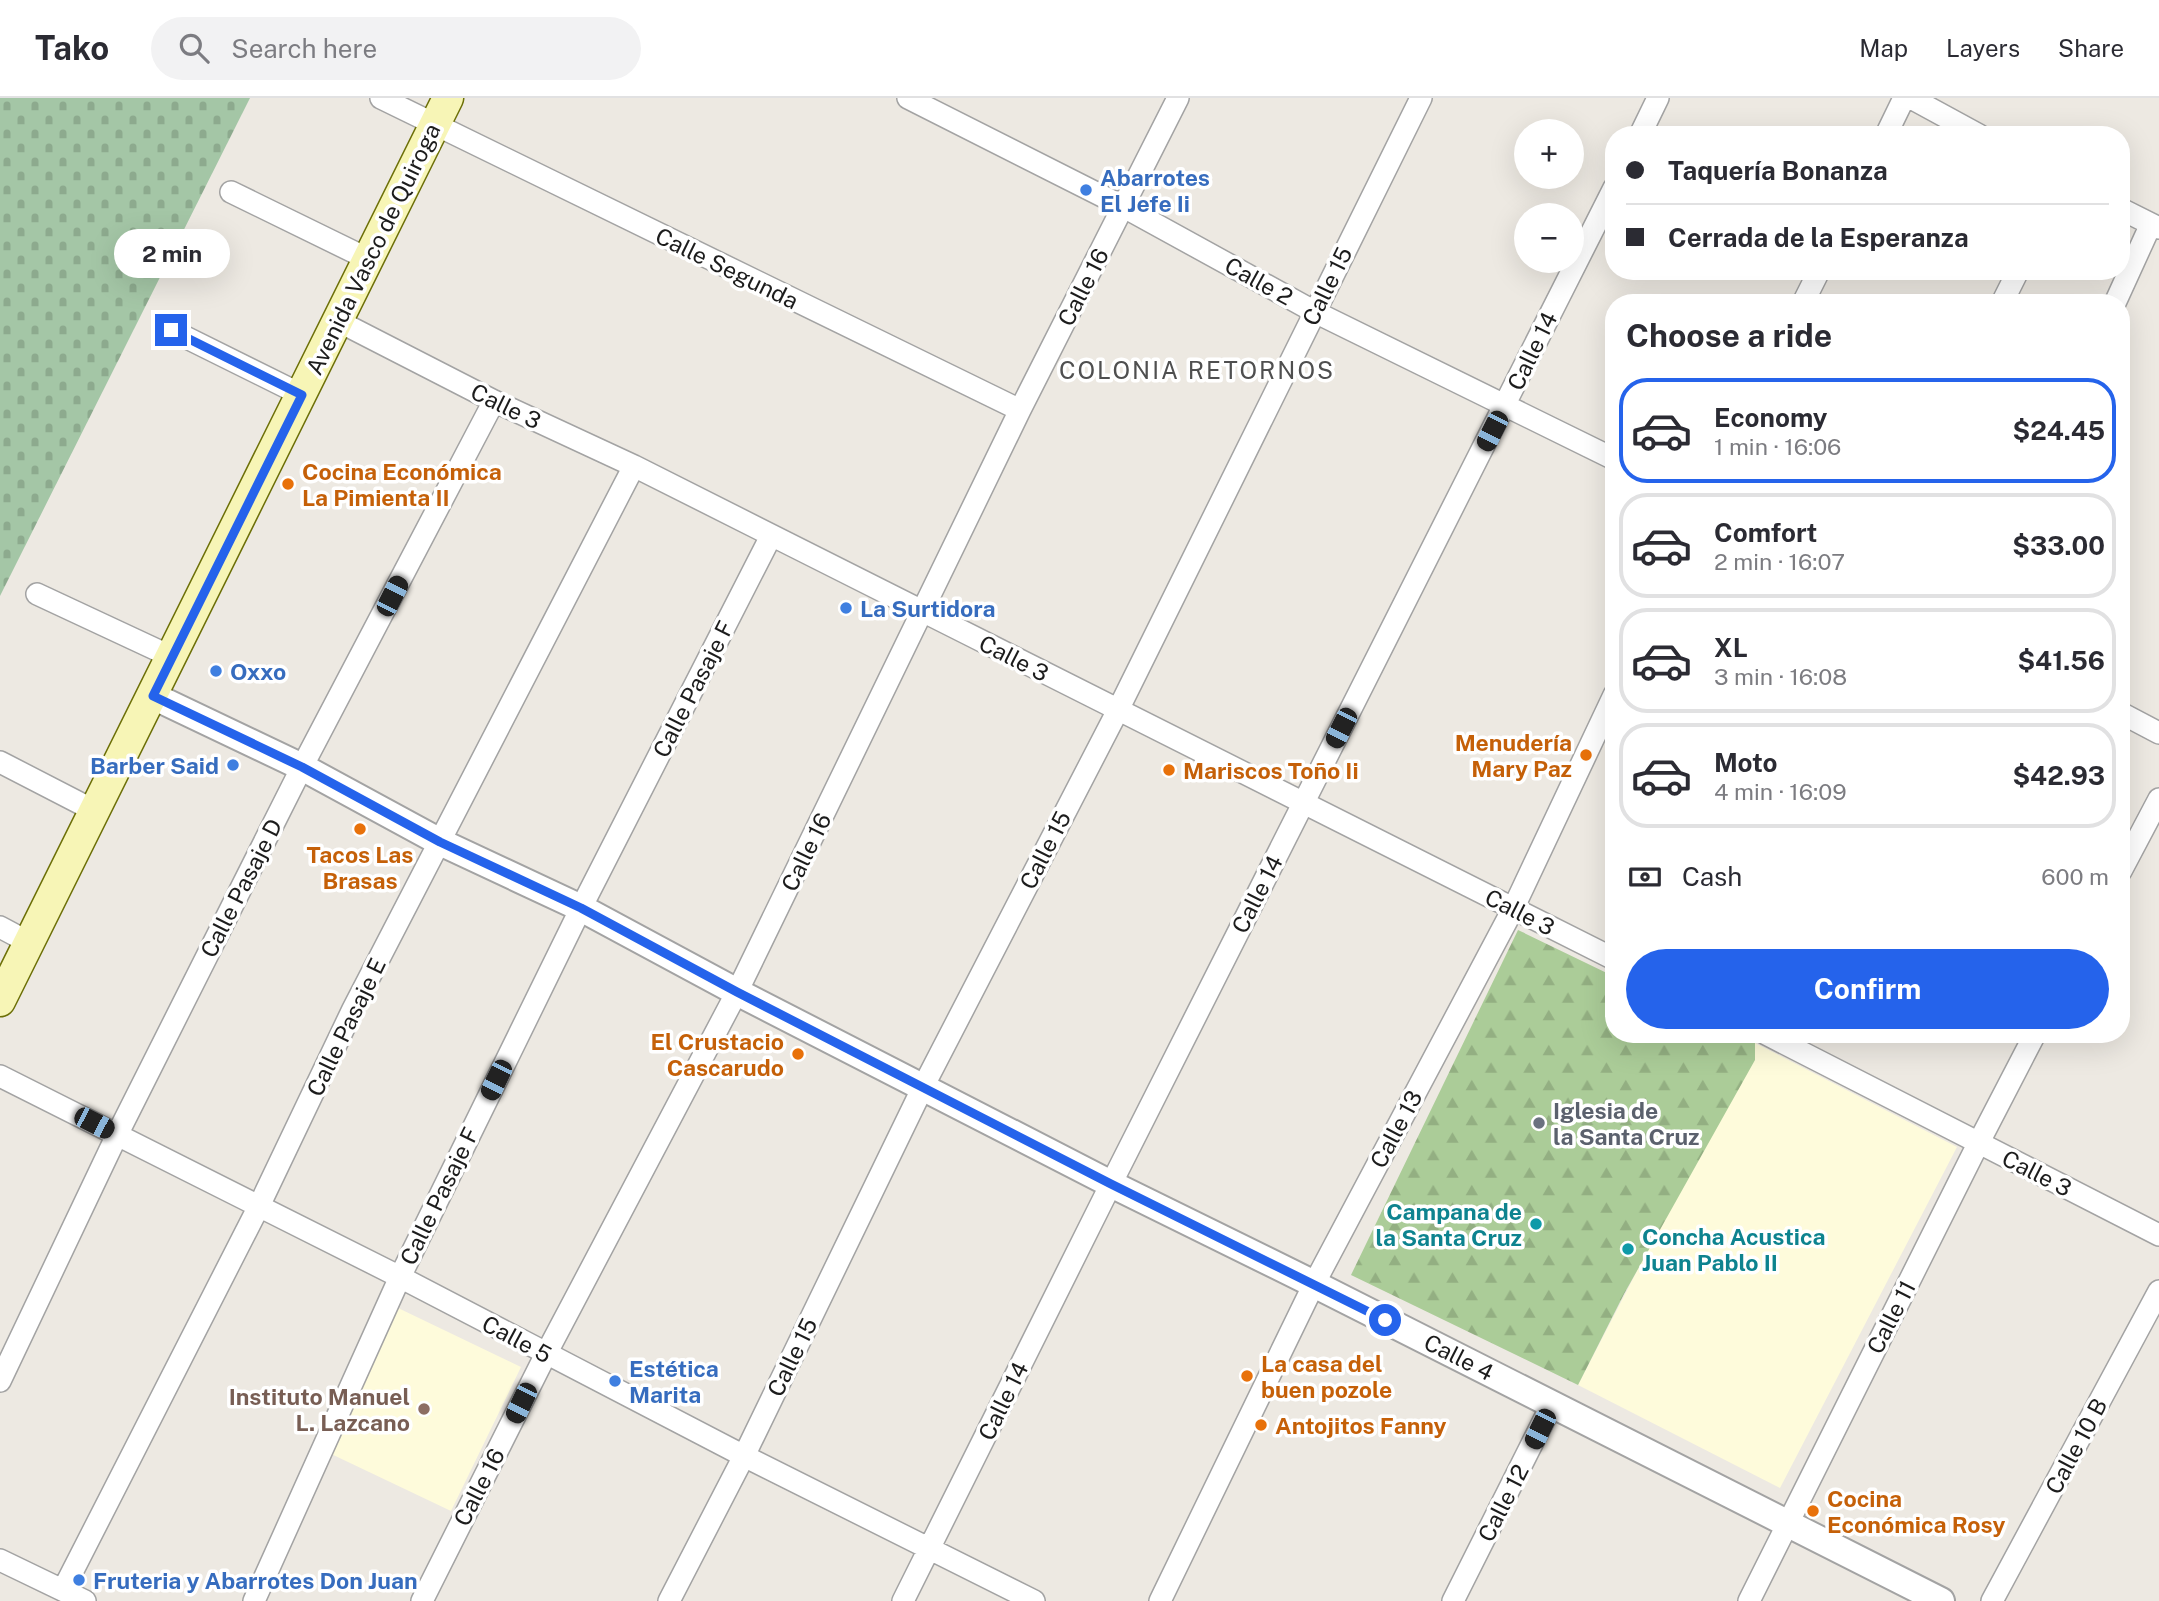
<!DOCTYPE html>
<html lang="en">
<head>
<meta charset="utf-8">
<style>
  :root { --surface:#fff; --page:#f2f2f3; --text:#2b2b33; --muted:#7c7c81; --line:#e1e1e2; --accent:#2563eb }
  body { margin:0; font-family:"Public Sans",sans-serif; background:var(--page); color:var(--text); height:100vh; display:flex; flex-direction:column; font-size:26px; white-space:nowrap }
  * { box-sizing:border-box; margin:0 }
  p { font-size:23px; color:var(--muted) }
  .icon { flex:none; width:38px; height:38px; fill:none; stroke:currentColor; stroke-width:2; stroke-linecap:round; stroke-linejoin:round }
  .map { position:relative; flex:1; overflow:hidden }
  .sheet { position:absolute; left:1605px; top:196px; width:525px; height:749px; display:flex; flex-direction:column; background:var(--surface); border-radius:28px; box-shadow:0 7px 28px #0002 }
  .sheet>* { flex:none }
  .hud { position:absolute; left:1605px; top:28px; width:525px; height:154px; border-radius:28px; box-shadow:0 7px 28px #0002; display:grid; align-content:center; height:154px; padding:0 21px; background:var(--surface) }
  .fabs { position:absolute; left:1514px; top:21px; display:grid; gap:14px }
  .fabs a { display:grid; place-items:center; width:70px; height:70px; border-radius:50%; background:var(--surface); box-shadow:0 7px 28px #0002; font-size:35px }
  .end { position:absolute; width:32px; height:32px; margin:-16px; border:9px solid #2563eb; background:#fff; box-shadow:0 0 0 4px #fff }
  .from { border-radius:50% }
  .bubble { position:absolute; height:49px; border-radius:24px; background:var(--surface); box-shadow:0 7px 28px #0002; font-size:23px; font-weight:700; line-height:49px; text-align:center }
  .car { position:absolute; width:21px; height:42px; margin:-21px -10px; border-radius:9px; box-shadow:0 0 5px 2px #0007; background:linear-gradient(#222 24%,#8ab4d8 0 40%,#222 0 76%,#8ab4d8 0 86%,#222 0) }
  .hud b { display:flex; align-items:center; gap:24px; height:66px; font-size:26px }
  .hud b+b { border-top:2px solid var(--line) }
  .hud i { width:18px; height:18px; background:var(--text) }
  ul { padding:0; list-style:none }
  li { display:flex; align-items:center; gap:21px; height:105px; margin:0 14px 10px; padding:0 7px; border:4px solid var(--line); border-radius:28px }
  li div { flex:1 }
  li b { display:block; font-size:26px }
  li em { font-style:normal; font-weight:700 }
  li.on { border-color:var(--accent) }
  li>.icon { width:63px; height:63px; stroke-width:1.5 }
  h2 { padding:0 21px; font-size:32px; line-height:84px }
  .pay { display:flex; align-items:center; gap:18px; height:77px; padding:0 21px; font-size:26px }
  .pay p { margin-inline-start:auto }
  .cta { display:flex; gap:14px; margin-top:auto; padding:14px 21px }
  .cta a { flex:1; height:80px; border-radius:42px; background:var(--accent); color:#fff; font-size:28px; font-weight:700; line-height:80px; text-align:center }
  header { display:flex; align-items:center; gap:42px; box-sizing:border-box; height:98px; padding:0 35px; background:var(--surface); border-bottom:2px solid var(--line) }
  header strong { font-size:33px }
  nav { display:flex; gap:38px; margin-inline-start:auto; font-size:24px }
  .search { width:490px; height:63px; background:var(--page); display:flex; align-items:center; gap:18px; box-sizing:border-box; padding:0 24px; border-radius:38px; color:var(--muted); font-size:26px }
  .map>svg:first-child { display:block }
</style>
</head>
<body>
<header>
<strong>Tako</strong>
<div class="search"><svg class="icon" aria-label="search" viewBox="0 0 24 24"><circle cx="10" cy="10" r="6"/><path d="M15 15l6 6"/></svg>Search here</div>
<nav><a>Map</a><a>Layers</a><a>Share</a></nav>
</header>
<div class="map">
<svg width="2159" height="1503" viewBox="0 0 2159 1503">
  <defs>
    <pattern id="forest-firs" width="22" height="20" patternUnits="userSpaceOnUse" patternTransform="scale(1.75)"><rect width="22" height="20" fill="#abcc98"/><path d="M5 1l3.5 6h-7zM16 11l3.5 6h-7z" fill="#93af82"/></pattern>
    <pattern id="cemetery-stones" width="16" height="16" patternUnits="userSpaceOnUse" patternTransform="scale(1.75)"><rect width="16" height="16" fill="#a4c6a6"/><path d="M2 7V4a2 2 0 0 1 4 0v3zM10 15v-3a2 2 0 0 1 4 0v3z" fill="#8daa8e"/></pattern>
  </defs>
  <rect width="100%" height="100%" fill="#ede9e2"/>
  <path fill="#fefbdb" d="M1755,945L1957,1049L1780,1390L1578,1287Z
    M396,1209L521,1269L451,1413L327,1354Z"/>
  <path fill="url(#forest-firs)" d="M1518,832L1613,878L1614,936H1736L1755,945V962L1624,1196L1578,1287L1351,1177Z"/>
  <path fill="url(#cemetery-stones)" d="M0,0H250L0,498Z"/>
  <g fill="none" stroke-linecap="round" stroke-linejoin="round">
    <defs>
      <path id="minor" d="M381,0L1020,312
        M908,0L1124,109L1315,214L1614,361
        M1911,0L1979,37
        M1640,37L1658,0
        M1886,37L1904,0
        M231,94L368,161
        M2121,111L2159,130
        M1803,205L1819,173
        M2002,205L2018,173
        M2115,205L2151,126
        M338,223L494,303L634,368L1614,861
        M171,232L302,297
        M37,496L172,559
        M2121,615L2159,635
        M0,664L95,713
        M2121,773L2159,701
        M0,829L30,845
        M1766,936L2159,1137
        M0,978L400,1179L744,1358L1034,1503
        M0,1283L117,1037L302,669L494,303
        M0,1462L85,1503
        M63,1492L259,1108L353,911L634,368
        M254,1503L400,1179L581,810L771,438
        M422,1503L546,1256L737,894L1020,312L1178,0
        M669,1503L744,1358L923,989L1118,612L1421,0
        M903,1503L1111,1086L1614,90
        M1160,1503L1314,1186L1513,811L1614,597
        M1453,1503L1552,1306
        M1749,1503L1978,1046L2035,936
        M1992,1503L2159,1193"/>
      <path id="tertiary" d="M153,598L302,669L440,744L581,810L737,894L1111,1086L1314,1186L1941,1503"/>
      <path id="secondary" d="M0,903L448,0"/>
    </defs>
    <use href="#minor" stroke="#a3a3a3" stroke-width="24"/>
    <use href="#tertiary" stroke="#a3a3a3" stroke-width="30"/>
    <use href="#secondary" stroke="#6c6f07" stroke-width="33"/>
    <use href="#minor" stroke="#fff" stroke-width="21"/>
    <use href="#tertiary" stroke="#fff" stroke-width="26"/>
    <use href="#secondary" stroke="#f7f5b6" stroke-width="30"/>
  </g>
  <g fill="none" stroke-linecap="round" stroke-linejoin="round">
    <path stroke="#2563eb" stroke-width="9" d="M171,232L302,297L153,598L302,669L440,744L581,810L737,894L1111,1086L1385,1222"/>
  </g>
  <g fill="#3f7fe0" stroke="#fff" stroke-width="2.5">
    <circle cx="1086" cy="92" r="7"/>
    <circle cx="846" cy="510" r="7"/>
    <circle cx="216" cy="573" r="7"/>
    <circle cx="233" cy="667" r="7"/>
    <circle cx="615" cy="1283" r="7"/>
    <circle cx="79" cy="1482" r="7"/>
  </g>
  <g fill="#e8710a" stroke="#fff" stroke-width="2.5">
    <circle cx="288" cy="386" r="7"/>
    <circle cx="1586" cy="657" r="7"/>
    <circle cx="1169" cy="672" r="7"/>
    <circle cx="360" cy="731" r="7"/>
    <circle cx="798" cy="956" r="7"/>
    <circle cx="1247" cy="1278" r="7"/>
    <circle cx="1261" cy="1327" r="7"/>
    <circle cx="1813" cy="1413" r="7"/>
  </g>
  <circle fill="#6b7280" stroke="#fff" stroke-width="2.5" cx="1539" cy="1025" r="7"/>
  <g fill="#0f9aa8" stroke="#fff" stroke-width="2.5">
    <circle cx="1536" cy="1126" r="7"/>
    <circle cx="1628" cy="1151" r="7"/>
  </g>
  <circle fill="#8d6e63" stroke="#fff" stroke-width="2.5" cx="424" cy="1311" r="7"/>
  <g text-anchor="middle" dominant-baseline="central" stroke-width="7" stroke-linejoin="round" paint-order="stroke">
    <g font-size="23" font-weight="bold" fill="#366cbe" stroke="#fff" text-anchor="start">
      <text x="1100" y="79">Abarrotes<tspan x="1100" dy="26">El Jefe Ii</tspan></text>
      <text x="860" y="510">La Surtidora</text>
      <text x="230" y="573">Oxxo</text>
      <text x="219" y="667" text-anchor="end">Barber Said</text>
      <text x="629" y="1270">Estética<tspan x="629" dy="26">Marita</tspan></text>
      <text x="93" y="1482">Fruteria y Abarrotes Don Juan</text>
    </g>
    <g font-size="23" fill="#1c1c1c" stroke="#fff">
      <text transform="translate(373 151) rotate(-64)">Avenida Vasco de Quiroga</text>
      <text transform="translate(727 170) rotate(26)">Calle Segunda</text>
      <text transform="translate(1259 183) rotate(29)">Calle 2</text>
      <text transform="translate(1327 188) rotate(-64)">Calle 15</text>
      <text transform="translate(1083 189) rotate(-63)">Calle 16</text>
      <text transform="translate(1532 253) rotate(-64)">Calle 14</text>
      <text transform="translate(506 308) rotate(26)">Calle 3</text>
      <text transform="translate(1014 560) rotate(27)">Calle 3</text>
      <text transform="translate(693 591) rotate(-63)">Calle Pasaje F</text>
      <text transform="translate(1045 752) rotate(-63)">Calle 15</text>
      <text transform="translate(806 754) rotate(-64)">Calle 16</text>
      <text transform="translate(241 790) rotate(-63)">Calle Pasaje D</text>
      <text transform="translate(1257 796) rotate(-63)">Calle 14</text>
      <text transform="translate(1520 814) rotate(27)">Calle 3</text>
      <text transform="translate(346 929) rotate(-64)">Calle Pasaje E</text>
      <text transform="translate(1396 1031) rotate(-62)">Calle 13</text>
      <text transform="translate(2037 1075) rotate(27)">Calle 3</text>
      <text transform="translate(439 1098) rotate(-64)">Calle Pasaje F</text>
      <text transform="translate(1891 1219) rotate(-63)">Calle 11</text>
      <text transform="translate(517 1241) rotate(28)">Calle 5</text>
      <text transform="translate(792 1259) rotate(-64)">Calle 15</text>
      <text transform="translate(1459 1259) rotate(27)">Calle 4</text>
      <text transform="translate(1003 1303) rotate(-64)">Calle 14</text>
      <text transform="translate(2076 1348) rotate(-62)">Calle 10 B</text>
      <text transform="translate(479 1389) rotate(-63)">Calle 16</text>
      <text transform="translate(1503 1405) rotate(-63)">Calle 12</text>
    </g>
    <g font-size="23" font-weight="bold" fill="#c56008" stroke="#fff" text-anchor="start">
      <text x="302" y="373">Cocina Económica<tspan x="302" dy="26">La Pimienta II</tspan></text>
      <text x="1572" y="644" text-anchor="end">Menudería<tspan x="1572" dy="26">Mary Paz</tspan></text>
      <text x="1183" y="672">Mariscos Toño Ii</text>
      <text x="360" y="756" text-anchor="middle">Tacos Las<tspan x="360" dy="26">Brasas</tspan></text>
      <text x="784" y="943" text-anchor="end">El Crustacio<tspan x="784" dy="26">Cascarudo</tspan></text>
      <text x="1261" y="1265">La casa del<tspan x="1261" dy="26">buen pozole</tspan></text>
      <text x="1275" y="1327">Antojitos Fanny</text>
      <text x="1827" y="1400">Cocina<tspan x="1827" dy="26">Económica Rosy</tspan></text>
    </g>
    <g font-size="23" font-weight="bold" fill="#5b616d" stroke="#fff" text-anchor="start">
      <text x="1553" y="1012">Iglesia de<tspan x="1553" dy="26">la Santa Cruz</tspan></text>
    </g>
    <g font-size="23" font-weight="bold" fill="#0d838f" stroke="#fff" text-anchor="end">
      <text x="1522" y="1113">Campana de<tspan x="1522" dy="26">la Santa Cruz</tspan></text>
      <text x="1642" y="1138" text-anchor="start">Concha Acustica<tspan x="1642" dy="26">Juan Pablo II</tspan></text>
    </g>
    <g font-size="23" font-weight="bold" fill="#785e54" stroke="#fff" text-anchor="end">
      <text x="410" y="1298">Instituto Manuel<tspan x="410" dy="26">L. Lazcano</tspan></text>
    </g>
    <g font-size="24" letter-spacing="2" fill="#4f4f4f" stroke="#fff">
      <text x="1197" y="272">COLONIA RETORNOS</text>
    </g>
  </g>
</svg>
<div class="fabs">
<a>+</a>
<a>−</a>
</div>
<i class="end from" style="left:1385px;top:1222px"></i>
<i class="end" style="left:171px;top:232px"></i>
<div class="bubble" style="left:114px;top:131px;width:116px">2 min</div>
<i class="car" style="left:1492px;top:333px;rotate:207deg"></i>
<i class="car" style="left:392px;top:498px;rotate:27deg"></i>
<i class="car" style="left:1341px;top:630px;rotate:207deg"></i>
<i class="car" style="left:496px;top:982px;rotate:206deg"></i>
<i class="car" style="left:94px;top:1025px;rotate:117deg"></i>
<i class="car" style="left:521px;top:1305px;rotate:206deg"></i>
<i class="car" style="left:1540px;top:1331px;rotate:206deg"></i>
<div class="hud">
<b><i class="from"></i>Taquería Bonanza</b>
<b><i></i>Cerrada de la Esperanza</b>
</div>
<section class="sheet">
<h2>Choose a ride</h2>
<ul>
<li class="on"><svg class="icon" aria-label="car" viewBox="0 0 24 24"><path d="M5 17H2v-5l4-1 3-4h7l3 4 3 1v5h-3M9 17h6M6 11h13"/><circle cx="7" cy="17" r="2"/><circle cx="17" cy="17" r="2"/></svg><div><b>Economy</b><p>1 min · 16:06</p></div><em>$24.45</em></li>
<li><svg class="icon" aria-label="car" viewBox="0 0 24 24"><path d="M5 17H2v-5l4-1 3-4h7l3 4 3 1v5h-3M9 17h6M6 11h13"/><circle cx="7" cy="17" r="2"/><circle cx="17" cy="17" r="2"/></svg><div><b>Comfort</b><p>2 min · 16:07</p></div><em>$33.00</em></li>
<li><svg class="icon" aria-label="car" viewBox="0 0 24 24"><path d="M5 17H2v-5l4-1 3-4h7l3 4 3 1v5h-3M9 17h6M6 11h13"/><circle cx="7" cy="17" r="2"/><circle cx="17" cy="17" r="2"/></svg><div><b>XL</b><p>3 min · 16:08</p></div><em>$41.56</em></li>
<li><svg class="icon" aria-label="car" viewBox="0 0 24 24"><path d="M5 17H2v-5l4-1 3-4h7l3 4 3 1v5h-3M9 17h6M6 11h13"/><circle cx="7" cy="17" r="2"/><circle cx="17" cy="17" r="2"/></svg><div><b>Moto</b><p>4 min · 16:09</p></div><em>$42.93</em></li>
</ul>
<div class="pay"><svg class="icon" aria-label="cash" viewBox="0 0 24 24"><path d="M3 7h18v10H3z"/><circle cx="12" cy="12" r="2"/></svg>Cash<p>600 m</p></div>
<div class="cta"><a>Confirm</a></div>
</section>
</div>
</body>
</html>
